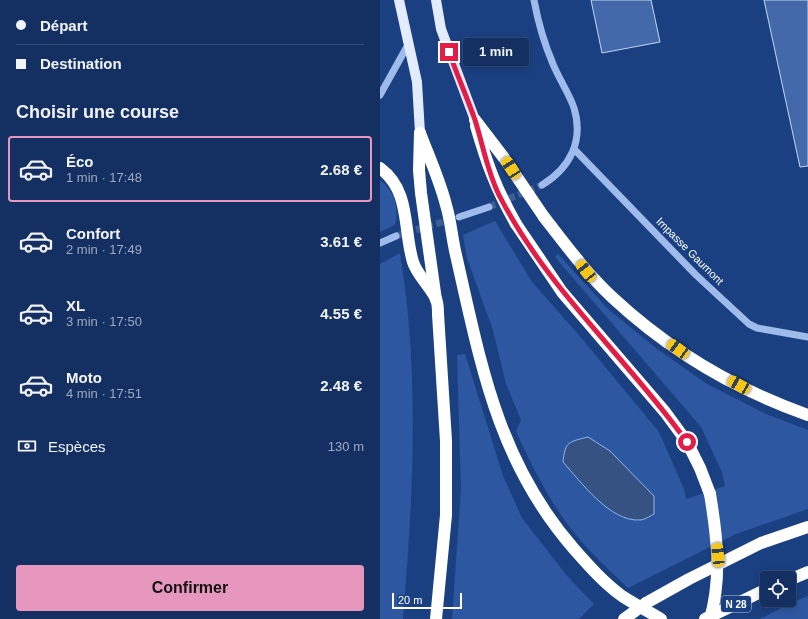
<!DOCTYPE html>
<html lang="fr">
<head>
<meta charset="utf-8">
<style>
  :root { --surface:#143062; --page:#213c6b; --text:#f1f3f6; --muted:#9da9be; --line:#334b77; --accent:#e797bd }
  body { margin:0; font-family:Arial,sans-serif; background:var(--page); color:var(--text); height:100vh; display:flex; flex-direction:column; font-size:15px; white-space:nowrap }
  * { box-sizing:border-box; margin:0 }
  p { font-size:13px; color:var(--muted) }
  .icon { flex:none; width:22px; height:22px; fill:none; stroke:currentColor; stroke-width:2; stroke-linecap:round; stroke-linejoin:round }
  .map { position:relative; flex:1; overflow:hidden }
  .details { display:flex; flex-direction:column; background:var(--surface); width:380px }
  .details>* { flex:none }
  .hud { display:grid; align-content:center; height:88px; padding:0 16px; background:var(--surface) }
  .controls { position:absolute; left:380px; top:571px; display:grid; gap:8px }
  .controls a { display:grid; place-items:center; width:36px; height:36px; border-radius:4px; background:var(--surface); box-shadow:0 2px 10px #0003,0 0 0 1px var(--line); font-size:20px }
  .scale { position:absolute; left:12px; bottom:10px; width:70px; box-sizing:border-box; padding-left:4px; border:2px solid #fff; border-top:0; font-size:11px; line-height:14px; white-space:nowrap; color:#fff; -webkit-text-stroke:3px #1a4082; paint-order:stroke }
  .end { position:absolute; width:18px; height:18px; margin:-9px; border:5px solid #e11d48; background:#fff; box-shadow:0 0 0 2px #fff }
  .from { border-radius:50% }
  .bubble { position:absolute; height:28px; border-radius:4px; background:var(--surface); box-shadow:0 2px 10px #0003,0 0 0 1px var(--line); font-size:13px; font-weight:800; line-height:28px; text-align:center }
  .car { position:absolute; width:12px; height:24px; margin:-12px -6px; border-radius:5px; box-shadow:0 0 3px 1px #0007; background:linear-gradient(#f5c518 24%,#345 0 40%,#f5c518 0 76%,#345 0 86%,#f5c518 0) }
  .hud b { display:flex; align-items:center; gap:14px; height:38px; font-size:15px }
  .hud b+b { border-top:1px solid var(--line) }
  .hud i { width:10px; height:10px; background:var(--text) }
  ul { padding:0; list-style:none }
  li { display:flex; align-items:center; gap:12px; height:66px; margin:0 8px 6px; padding:0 8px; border:2px solid transparent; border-radius:4px }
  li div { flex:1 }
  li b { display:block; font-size:15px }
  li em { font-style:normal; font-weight:800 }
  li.active { border-color:var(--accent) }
  li>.icon { width:36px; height:36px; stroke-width:1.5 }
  h2 { padding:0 16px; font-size:18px; line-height:48px }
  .pay { display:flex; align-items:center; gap:10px; height:44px; padding:0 16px; font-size:15px }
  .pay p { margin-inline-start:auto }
  .cta { display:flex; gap:8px; margin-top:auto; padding:8px 16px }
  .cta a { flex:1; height:46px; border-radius:4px; background:var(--accent); color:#111; font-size:16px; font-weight:800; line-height:46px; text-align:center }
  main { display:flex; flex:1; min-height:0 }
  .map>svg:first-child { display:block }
</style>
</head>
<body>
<main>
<section class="details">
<div class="hud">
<b><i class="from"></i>Départ</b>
<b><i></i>Destination</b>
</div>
<h2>Choisir une course</h2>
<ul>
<li class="active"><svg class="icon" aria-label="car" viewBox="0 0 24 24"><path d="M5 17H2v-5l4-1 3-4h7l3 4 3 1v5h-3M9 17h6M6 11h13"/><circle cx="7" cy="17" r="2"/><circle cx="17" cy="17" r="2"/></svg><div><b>Éco</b><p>1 min · 17:48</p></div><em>2.68 €</em></li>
<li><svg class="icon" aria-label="car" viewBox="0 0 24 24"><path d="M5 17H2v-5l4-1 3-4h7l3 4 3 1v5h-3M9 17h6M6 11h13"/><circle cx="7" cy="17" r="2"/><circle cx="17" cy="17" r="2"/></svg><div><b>Confort</b><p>2 min · 17:49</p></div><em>3.61 €</em></li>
<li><svg class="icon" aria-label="car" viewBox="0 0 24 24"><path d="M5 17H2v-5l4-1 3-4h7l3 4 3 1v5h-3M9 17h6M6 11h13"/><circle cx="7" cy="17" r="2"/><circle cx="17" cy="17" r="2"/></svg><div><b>XL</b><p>3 min · 17:50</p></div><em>4.55 €</em></li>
<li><svg class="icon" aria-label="car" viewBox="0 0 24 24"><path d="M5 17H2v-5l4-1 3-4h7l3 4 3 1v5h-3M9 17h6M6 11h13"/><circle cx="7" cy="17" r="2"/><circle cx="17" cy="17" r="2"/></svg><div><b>Moto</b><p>4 min · 17:51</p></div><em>2.48 €</em></li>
</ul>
<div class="pay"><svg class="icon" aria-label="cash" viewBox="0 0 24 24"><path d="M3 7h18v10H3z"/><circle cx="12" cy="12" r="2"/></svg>Espèces<p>130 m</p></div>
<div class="cta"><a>Confirmer</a></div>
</section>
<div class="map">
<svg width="428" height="619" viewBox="0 0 428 619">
  <rect width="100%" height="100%" fill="#1a4082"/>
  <path fill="#2d58a1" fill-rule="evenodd" d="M0,180C15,191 19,208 15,225L0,232Z
    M115,221L152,282L198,334L279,432L304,489L306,499L345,486L342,472L321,427L175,257L178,254L228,309L277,349L327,384L386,414L428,430V509L356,534L248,588C224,565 199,542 181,515C163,488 149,460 136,431L141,420L126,384L113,330L87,258L83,235ZM221,503L261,521L241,517Z
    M20,253C40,376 33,496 23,619H0V264Z
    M85,354L123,476L142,518L187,576L214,604L199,619H72L81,489L77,355Z
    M428,596V619H380L413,602Z"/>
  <path fill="#365283" stroke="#91b5ed" d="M208,437L230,451L274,496V514C270,516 264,520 260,520C230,522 201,482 183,462C185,441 189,442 208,437Z"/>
  <path fill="#4369ab" stroke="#c3d7f8" d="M211,0H271L280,42L222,53Z
    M384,0H428V166L420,167Z"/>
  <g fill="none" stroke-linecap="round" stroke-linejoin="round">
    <path stroke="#3c5d95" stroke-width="7" stroke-dasharray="7 3.5" stroke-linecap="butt" d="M109,207L162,185
      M16,236L72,219"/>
    <path stroke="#9fbbeb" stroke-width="7" d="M154,0C158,22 164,43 173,64C179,79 189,93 194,108C204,141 190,168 162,185
      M0,95L29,43
      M194,149L316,275L369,324L377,328L428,337
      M79,217L109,207
      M0,243L16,236"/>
    <path stroke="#e3ebff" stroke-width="10" d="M19,0L37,82L40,133
      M56,0L61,29L95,120"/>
    <path stroke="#fff" stroke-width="12" d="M40,133C49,157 60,181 66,205C71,221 72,239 76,255C101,365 118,462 194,549C209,566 224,583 242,596C254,604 268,611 281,619
      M0,168C31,191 23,229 33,262C37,275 50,286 56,299C58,303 58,309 58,314L66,441V515L56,619
      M164,217C186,245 207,274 233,298C289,350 357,390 428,415
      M136,224L182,292L285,412L307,442L320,468L330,494
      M409,580L428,572
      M266,603L309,579L381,543L428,527
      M325,619L387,589"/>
    <path stroke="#fff" stroke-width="12" d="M95,120L124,158L164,217
      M96,126C107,164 116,189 136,224
      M40,133L39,170L41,193L56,300
      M330,494C337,536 342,577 330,619
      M244,619L266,603"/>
  </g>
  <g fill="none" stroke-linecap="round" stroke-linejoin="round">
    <path stroke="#e11d48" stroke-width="5" d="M69,52C77,75 87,97 95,120C103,145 107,171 119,195C167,289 246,357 307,442"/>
  </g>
  <g text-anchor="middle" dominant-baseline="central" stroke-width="3" stroke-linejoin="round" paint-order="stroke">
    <rect fill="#1a4082" stroke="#bac6da" stroke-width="1" x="341" y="596" width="30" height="16" rx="3"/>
    <g font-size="10" font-weight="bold" fill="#fff">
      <text x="356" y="604">N 28</text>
    </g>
    <g font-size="11" fill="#fff" stroke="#1a4082">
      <text transform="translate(310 251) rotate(45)">Impasse Gaumont</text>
    </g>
  </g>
</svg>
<div class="controls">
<a><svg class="icon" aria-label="locate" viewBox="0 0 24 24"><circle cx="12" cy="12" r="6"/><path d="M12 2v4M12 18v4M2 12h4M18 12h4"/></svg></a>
</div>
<div class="scale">20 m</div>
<i class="end from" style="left:307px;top:442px"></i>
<i class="end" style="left:69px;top:52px"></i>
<div class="bubble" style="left:83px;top:38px;width:66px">1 min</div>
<i class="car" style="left:131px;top:168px;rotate:327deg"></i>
<i class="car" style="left:206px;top:271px;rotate:322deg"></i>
<i class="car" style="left:298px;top:349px;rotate:306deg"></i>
<i class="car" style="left:359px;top:385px;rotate:300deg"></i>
<i class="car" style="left:338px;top:555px;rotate:355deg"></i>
</div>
</main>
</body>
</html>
